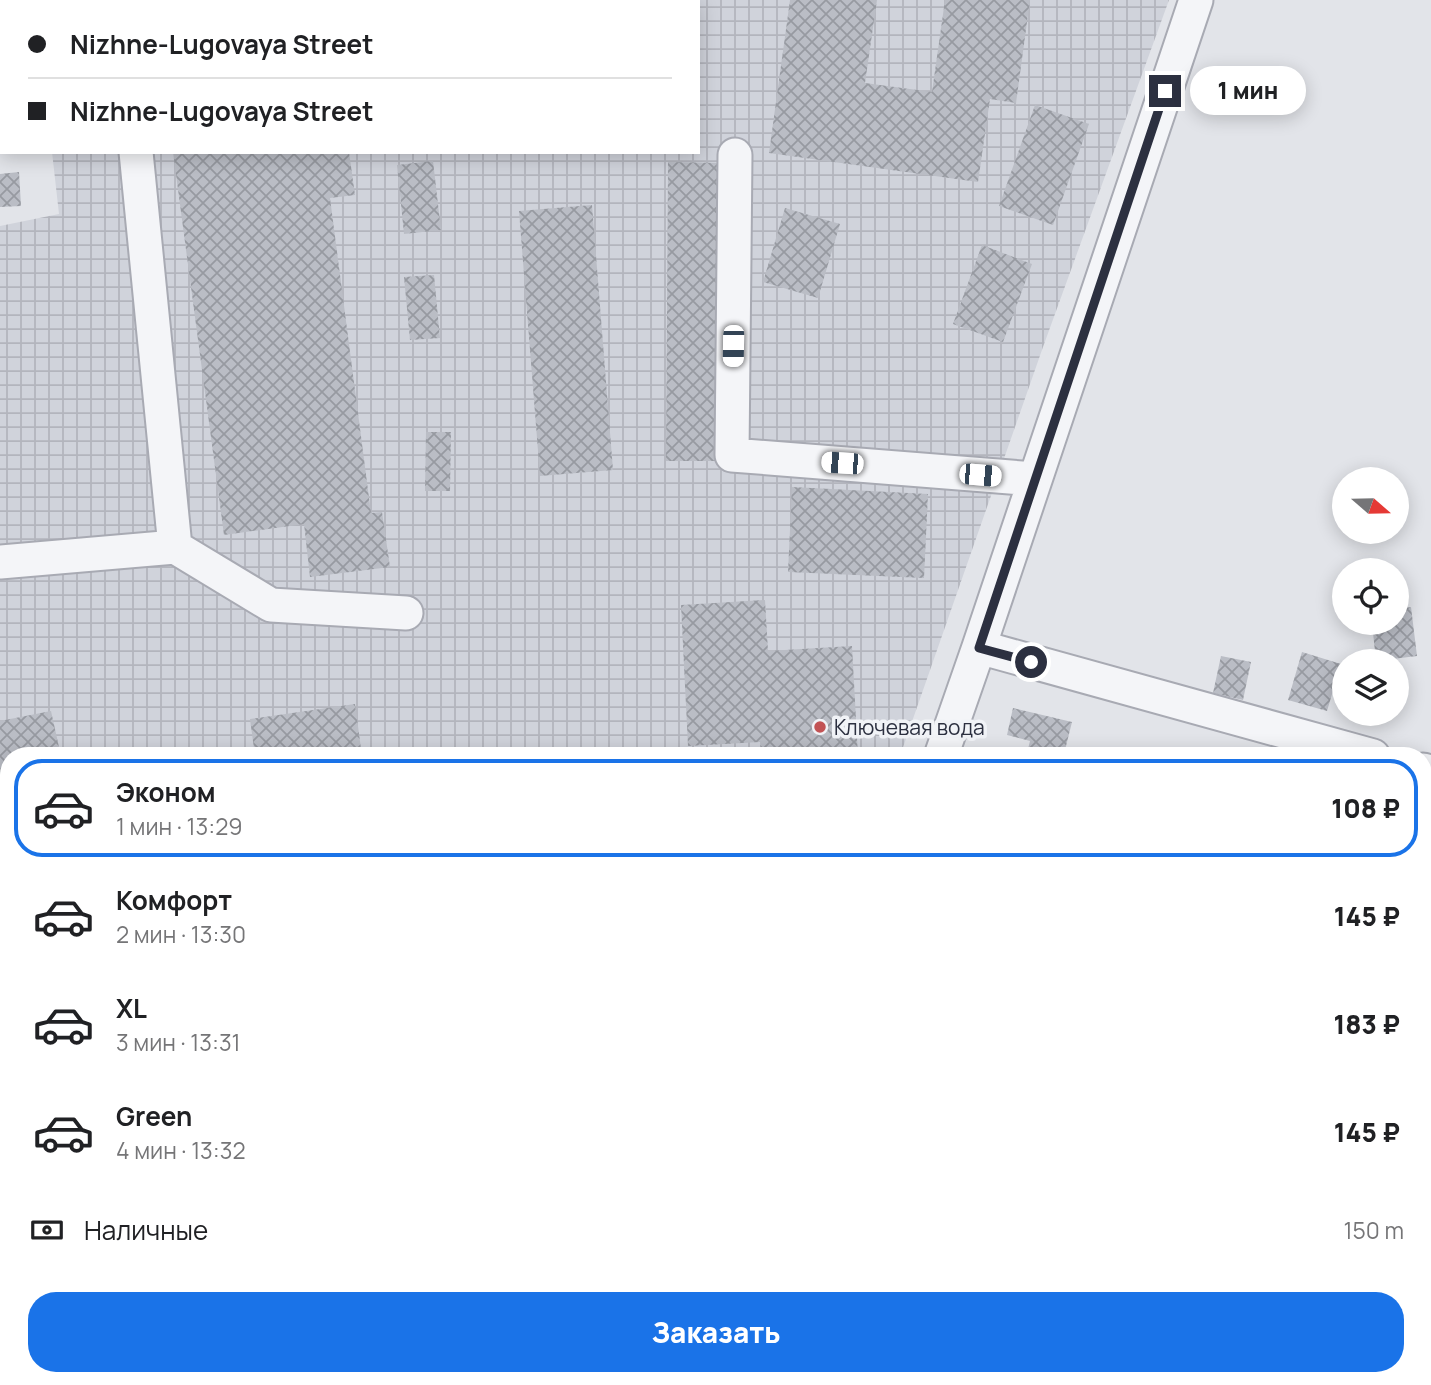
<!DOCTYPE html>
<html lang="ru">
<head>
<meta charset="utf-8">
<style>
  :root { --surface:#fff; --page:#f2f2f2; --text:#202124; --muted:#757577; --line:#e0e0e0; --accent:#1a73e8 }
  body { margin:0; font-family:Manrope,sans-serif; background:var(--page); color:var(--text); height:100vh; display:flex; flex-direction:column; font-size:26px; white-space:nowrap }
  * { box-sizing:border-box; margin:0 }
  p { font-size:23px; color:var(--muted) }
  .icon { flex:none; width:38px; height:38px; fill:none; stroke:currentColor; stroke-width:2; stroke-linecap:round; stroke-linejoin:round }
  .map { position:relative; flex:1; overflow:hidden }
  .drawer { position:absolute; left:0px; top:747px; width:1432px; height:639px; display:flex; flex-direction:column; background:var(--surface); border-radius:28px 28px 0 0; box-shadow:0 4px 18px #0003 }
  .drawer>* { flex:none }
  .top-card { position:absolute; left:0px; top:0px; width:700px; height:154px; box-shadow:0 4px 18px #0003; display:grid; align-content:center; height:154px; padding:0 28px; background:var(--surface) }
  .needle { width:46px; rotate:110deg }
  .buttons { position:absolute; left:1332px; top:467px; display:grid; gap:14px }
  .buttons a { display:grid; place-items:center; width:77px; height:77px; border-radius:50%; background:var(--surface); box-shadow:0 4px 18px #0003; font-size:35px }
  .end { position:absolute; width:32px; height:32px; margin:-16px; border:9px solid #2c3040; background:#fff; box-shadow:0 0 0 4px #fff }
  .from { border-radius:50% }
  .bubble { position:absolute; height:49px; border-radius:24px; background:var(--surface); box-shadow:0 4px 18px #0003; font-size:23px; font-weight:800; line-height:49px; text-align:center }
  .car { position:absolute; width:21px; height:42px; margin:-21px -10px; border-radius:9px; box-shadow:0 0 5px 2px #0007; background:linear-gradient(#fff 24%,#345 0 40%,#fff 0 76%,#345 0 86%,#fff 0) }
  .top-card b { display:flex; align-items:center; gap:24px; height:66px; font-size:26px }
  .top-card b+b { border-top:2px solid var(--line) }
  .top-card i { width:18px; height:18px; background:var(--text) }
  ul { padding:12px 0 0; list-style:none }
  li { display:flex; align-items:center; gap:21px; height:98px; margin:0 14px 10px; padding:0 14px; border:4px solid transparent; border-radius:28px }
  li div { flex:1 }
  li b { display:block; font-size:26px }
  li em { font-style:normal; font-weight:800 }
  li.active { border-color:var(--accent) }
  li>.icon { width:63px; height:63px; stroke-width:1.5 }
  .pay { display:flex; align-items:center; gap:18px; height:77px; padding:0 28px; font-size:26px }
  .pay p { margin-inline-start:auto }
  .primary-button { display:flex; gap:14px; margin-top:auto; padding:14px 28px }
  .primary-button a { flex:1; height:80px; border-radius:28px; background:var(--accent); color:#fff; font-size:28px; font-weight:800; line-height:80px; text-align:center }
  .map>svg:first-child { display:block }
</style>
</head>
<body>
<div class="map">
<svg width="1431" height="1385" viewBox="0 0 1431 1385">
  <defs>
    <pattern id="industrial-grid" width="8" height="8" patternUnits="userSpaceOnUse" patternTransform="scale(1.75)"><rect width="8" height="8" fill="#d0d3db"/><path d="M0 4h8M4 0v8" fill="none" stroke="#b3b5bd"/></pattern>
    <pattern id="building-cross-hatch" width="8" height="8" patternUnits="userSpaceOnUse" patternTransform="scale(1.75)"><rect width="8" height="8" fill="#babdc5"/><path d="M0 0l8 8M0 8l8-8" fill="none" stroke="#979aa1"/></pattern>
  </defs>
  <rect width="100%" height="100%" fill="#e2e4e9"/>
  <path fill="url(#industrial-grid)" d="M0,0H1169L1043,347L900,756H9V1377H682L680,1385H0V226L59,214L52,152H698V2H2V61L0,60Z"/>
  <path fill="url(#building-cross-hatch)" d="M790,0H877L865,83L932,92L945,0H1030L1016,103L990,99L978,182L769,153Z
    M1035,105L1089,124L1053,225L999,206Z
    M173,152H349L355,195L330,198L371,513L382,512L390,567L310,577L304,524L224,535Z
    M433,161L441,230L404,234L397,165Z
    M668,162L724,163L722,461H666Z
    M19,172L21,206L0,207V174Z
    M592,205L613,470L540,476L519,211Z
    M785,208L840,224L818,298L763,282Z
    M982,245L1032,264L1003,342L953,324Z
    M434,275L440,338L410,340L404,277Z
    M426,432H451L450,491H425Z
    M792,487L928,494L924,578L788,572Z
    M765,600L768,651L852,646L858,756H761L760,742L688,746L681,605Z
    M1411,607L1417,656L1376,661L1372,623H1396V609Z
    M1302,652L1341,664L1327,711L1288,700Z
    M1221,656L1251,662L1243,700L1213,693Z
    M355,704L362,756H255L250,719Z
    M1013,708L1072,722L1065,750L1057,748L1055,756H1039L1027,753L1030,741L1007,735Z
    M51,711L61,756H9V1063L0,1065V721Z
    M9,1110V1241L2,1242L0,1228V1112Z
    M1430,1263H1431V1306L1423,1304V1293Z
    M291,1377H456L451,1385H256V1384Z"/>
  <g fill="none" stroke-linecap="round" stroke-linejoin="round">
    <defs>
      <path id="minor" d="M106,0V2
        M735,155L732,455L1035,479
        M175,547L271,605L406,613
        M0,562L175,547L136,152
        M979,647L1373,756
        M941,756L979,647L1196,0
        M1423,770L1431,772
        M1423,1363L1431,1362
        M721,1379L806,1377"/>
    </defs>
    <use href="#minor" stroke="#a8aab3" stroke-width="37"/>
    <use href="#minor" stroke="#f4f5f8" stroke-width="33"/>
  </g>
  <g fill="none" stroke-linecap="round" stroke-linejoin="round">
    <path stroke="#2c3040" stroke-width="9" d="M1031,662L979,648L1165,91"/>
  </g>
  <circle fill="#c25355" stroke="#f1f3f7" stroke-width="2.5" cx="820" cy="727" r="7"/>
  <g text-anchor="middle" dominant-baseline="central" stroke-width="7" stroke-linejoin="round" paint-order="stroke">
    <g font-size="21" fill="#2c3040" stroke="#f1f3f7" text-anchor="start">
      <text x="834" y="727">Ключевая вода</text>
    </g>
  </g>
</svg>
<div class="buttons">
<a><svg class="needle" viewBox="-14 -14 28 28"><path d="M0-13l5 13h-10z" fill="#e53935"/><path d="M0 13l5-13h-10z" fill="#757577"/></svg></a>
<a><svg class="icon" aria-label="locate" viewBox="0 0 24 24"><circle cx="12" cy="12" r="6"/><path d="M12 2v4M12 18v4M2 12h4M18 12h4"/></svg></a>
<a><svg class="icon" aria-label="layers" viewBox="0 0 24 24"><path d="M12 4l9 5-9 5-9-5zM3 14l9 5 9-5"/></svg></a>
</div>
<i class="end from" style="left:1031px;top:662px"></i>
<i class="end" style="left:1165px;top:91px"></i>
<div class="bubble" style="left:1190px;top:66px;width:116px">1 мин</div>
<i class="car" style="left:733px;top:346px;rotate:181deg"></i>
<i class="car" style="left:842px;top:463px;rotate:274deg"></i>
<i class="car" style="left:980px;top:475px;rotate:95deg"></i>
<div class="top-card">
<b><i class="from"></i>Nizhne-Lugovaya Street</b>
<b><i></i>Nizhne-Lugovaya Street</b>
</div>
<section class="drawer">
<ul>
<li class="active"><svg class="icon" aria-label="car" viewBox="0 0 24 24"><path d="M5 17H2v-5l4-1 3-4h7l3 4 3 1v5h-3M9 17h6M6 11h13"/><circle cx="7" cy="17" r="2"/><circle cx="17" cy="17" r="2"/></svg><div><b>Эконом</b><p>1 мин · 13:29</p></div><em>108 ₽</em></li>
<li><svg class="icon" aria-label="car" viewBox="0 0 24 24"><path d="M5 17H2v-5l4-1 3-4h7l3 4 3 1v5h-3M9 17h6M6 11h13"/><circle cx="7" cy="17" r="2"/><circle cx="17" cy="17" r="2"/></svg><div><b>Комфорт</b><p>2 мин · 13:30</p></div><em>145 ₽</em></li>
<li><svg class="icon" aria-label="car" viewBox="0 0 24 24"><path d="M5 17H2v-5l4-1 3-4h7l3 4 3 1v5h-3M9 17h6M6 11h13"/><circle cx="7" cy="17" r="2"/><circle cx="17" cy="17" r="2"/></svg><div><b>XL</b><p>3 мин · 13:31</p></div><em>183 ₽</em></li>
<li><svg class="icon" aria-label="car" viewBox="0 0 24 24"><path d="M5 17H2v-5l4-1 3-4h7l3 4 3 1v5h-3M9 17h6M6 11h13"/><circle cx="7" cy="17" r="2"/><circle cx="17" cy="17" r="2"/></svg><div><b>Green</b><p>4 мин · 13:32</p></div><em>145 ₽</em></li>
</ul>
<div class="pay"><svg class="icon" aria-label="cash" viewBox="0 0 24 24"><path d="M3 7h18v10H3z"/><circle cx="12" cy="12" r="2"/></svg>Наличные<p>150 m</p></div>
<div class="primary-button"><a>Заказать</a></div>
</section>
</div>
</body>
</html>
